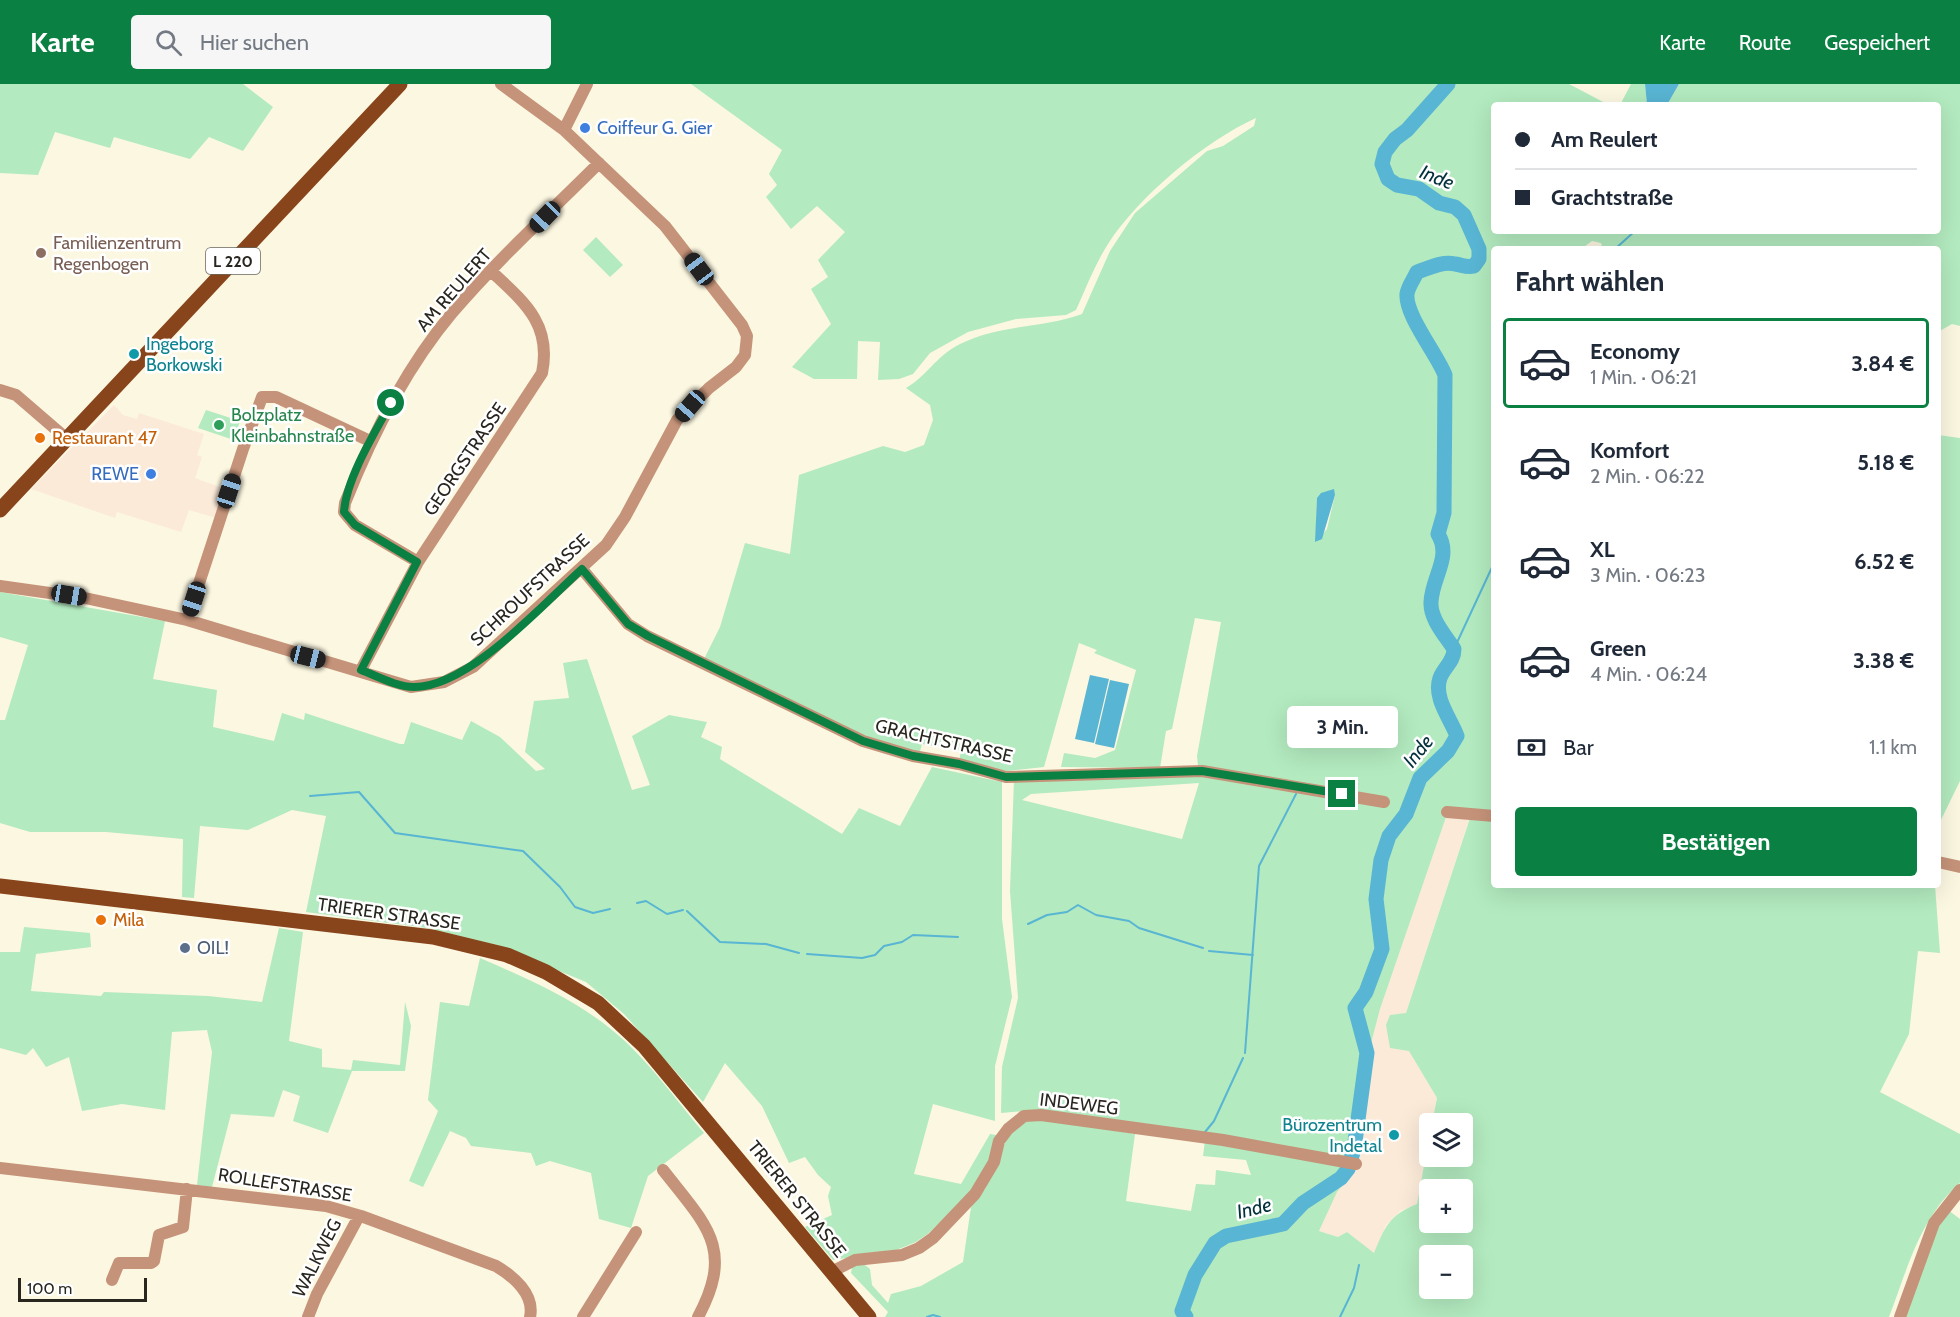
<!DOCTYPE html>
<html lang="de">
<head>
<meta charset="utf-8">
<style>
  :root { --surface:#fff; --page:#f6f6f7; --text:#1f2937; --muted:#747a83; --line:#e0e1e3; --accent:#0b8043 }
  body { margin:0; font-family:Cabin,sans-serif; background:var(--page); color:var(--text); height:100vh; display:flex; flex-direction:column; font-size:22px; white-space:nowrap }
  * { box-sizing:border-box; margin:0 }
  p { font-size:20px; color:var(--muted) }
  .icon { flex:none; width:33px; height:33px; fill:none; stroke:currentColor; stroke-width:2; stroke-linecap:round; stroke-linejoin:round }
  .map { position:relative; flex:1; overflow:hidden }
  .side { position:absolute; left:1491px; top:162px; width:450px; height:642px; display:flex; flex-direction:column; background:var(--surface); border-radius:6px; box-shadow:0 6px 24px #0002 }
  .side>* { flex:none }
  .hud { position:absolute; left:1491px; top:18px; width:450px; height:132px; border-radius:6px; box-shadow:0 6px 24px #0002; display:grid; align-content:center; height:132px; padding:0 24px; background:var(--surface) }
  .tools { position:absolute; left:1419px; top:1029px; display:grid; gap:12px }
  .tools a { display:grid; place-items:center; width:54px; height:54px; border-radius:6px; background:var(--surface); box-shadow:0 6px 24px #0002; font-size:30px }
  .scale { position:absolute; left:18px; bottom:15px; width:129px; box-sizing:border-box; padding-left:6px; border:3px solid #28261e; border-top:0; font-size:16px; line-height:21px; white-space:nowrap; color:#28261e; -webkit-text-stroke:4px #fff; paint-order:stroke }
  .end { position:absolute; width:27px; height:27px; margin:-14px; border:8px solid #0b8043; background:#fff; box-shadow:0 0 0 3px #fff }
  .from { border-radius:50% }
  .bubble { position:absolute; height:42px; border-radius:6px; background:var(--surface); box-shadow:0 6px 24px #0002; font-size:20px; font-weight:700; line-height:42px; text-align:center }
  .car { position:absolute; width:18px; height:36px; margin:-18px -9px; border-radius:8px; box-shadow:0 0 4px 2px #0007; background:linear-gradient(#222 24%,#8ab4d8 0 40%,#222 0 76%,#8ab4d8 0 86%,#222 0) }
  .hud b { display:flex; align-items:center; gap:21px; height:57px; font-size:22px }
  .hud b+b { border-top:2px solid var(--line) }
  .hud i { width:15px; height:15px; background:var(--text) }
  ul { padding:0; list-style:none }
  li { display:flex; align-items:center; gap:18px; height:90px; margin:0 12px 9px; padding:0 12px; border:3px solid transparent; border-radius:6px }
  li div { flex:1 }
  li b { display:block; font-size:22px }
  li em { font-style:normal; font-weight:700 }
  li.on { border-color:var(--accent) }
  li>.icon { width:54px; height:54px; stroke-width:1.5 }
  h2 { padding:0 24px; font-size:27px; line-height:72px }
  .pay { display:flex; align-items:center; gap:15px; height:66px; padding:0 24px; font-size:22px }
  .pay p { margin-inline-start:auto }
  .primary-button { display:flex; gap:12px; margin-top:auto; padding:12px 24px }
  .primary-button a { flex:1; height:69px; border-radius:6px; background:var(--accent); color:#fff; font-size:24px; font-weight:700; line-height:69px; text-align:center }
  header { display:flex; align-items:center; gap:36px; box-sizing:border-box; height:84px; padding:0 30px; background:var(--accent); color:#fff }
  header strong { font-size:28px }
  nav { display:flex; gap:33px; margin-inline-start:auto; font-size:21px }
  .search { width:420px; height:54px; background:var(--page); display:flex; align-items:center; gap:15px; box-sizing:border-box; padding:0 21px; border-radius:6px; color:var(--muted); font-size:22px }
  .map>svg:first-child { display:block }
</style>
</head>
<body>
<header>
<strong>Karte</strong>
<div class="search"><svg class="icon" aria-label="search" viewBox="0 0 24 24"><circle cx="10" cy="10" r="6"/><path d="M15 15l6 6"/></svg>Hier suchen</div>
<nav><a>Karte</a><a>Route</a><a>Gespeichert</a></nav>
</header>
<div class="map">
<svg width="1960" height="1233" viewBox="0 0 1960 1233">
  <rect width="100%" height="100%" fill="#fcf7e1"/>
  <path fill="#fbead8" d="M114,321L123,331L137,335L139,329L204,350L197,371L202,373L195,394L225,405L216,434L189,426L181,448L117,428L115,434L31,405Z
    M1446,732L1470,733L1406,929L1409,967L1437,1014L1432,1039L1430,1040L1429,1054L1417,1120L1400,1127L1386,1141L1374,1170L1347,1148L1338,1153L1319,1147L1337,1107L1356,1084L1373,976L1370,963L1380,925Z"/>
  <path fill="#b3eabf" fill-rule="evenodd" d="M0,0H243L273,23L243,67L209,53L190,75L114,53L110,64L55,48L38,91L0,89Z
    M691,0H1569L1609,21H1494V147H1938V21H1667L1679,0H1960V242L1952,240L1938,248V165H1603L1601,159L1592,157L1581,165H1494V801H1935L1940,869L1918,867L1909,950L1880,1008L1960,1050V1099C1920,1133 1907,1186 1889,1233H885L888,1228L851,1189L853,1179L861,1178L870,1185L872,1201L888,1219L891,1210L921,1202L963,1178L971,1123L985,1105L1008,1052L1024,1037L1044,1034L1135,1050L1126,1117L1191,1127L1196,1100L1215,1101L1216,1086L1251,1091L1246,1076L1203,1072L1205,1057L1025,1027L1001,1029L1002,983L1018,914L1010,807L1014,696L1199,691L1197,672L1221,538L1195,534L1172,645L1166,647L1160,684L1061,683L1064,669L1095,674L1115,666L1136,586L1094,569L1097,566L1079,559L1044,683L1007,687L959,678L961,667L922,660L919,671L863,655L703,577L720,543L745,459L790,470L799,391L883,362L905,368L924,361L933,336L930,321L906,304C928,291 935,273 960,260C1003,239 1042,245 1082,230L1110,167L1135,129L1207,67L1223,62L1254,42L1256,34C1205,57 1138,113 1108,160C1095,180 1086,204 1076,226L1066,231L1016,235L968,248L930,269L913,290L899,295L878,296L880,258L858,257L857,295H814L792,283L831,240L811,205L828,193L818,176L845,148L817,122L791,145L766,113L777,101L769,90L782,66ZM1335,411L1327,445L1316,458L1317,414ZM1199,699L1182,755L1022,716L1031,710ZM1446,733L1470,734L1406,929L1390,931L1386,941L1390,964L1409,967L1437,1014L1432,1039L1462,1040V1072H1430L1429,1054L1417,1120C1389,1131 1385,1143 1374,1169L1347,1148L1338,1153L1319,1147L1337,1108L1356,1084L1373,976L1370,963L1380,925ZM1430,1106H1462V1138H1430ZM1430,1172H1462V1204H1430Z
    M1631,0H1645L1647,21H1620Z
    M596,153L623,181L610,193L583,166Z
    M206,326L240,337L234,356L198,344Z
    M1938,351L1960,354V697L1938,742Z
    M0,508L165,537L153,595L217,606L213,643L274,657L282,629L304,636L305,629L400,660H404L411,638L462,656L471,637L500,653L536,687L545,685L525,668L534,617L569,614L563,579L587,575L632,706L650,701L632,652L669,631L707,638L701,653L722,663L720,675L842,750L859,724L900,742L932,683L1002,698V835L1012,913L995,982V1037L933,1020L914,1090L961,1100L990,1050L996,1051L993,1079L972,1107L929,1149L916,1158L894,1167L833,1176L805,1143L832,1131L828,1112L831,1103L818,1091L805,1073L789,1079L762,1022L725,979L703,1018L624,930L586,898L496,861L427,844L306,828L326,732L292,726L248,746L200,742L194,814L182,813L183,755L106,748H30L0,739V636H5L28,561L0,553Z
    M24,843L90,849L91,863L36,870L31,907L101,912L104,908L208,912L262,918L279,844L303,848L289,957L322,965V983L351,986L353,976L400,981L405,918L411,942L405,987H352L328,1049L293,1037L300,1012L283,1006L274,1033L231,1030L212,1103L197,1101L212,968L207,946L172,948L165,1026L122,1020L82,1027L69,973L46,983L33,964L26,971L0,964V868H20Z
    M480,874C526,894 573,914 612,946C647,974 675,1015 704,1049L648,1092L631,1144L599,1135L591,1089L550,1077L536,1082L531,1069L471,1062L466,1054L450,1047L423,1103L409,1097L438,1027L428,1016L440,918L469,922Z
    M1948,1126L1960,1135V1233H1905L1938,1142Z"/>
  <path fill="#58b5d3" d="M1645,0H1679L1667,21H1647Z
    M1334,405L1335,411L1322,455L1315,458L1317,414L1321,409Z
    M1090,591L1109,595L1094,659L1075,655Z
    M1110,596L1129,600L1114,664L1095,660Z"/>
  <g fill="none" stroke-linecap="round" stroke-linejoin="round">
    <path stroke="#58b5d3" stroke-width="2" d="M1615,165L1635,147
      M1454,565L1494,479
      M310,712L359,708L395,749L523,767L560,803L575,823L593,829L610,825
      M637,819L646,817L667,830L683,826
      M687,827L720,858L766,860L799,869
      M1028,840L1047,831L1067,828L1078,821L1096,831L1129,837L1139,844L1203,864
      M1209,867L1253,871
      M807,870L862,874L875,871L884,862L902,858L913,851L958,853
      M1245,969L1259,782L1296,710
      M1205,1048L1214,1037L1243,974
      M927,1233L933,1231L940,1233
      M1340,1233L1354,1204L1359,1181"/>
    <path stroke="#58b5d3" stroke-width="15" d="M1186,1233L1182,1227L1195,1191L1215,1159L1226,1152L1283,1140L1303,1119L1341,1094L1348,1085L1354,1065L1367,969L1355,924L1366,908L1382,865L1376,815L1381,776L1389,752L1406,730L1420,694L1448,667L1457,652C1451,635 1433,614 1440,594C1444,583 1454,578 1454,565C1445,551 1430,535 1431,518C1432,493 1452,473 1438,450L1444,429L1445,291C1437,270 1405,231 1407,210C1408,202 1414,195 1417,188C1429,184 1442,177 1455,180C1463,181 1466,184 1474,182L1479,175V165L1464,131L1455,123L1439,119L1419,105L1397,101L1388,95L1382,80L1385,68L1395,55L1407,46L1448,0"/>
    <path stroke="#c59379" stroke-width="12" d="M564,46L587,0
      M0,306L16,311L67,355
      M418,478L355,441L344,428L345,419C372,351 405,285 452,229C497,176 550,128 599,79
      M582,485L628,540L647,552L863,657L913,672L959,680L1006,693L1202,687L1384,718
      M0,502L85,514L187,536L411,603L444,598L473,583L606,461L625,433L677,336L709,304L736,283L745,271L747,252L742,241L665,142L564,46L501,0
      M187,536L243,365L262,313H276L370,357
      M361,586L418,478L542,289C552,240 524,218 492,188
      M1447,728L1494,732
      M1938,778L1960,783
      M0,1084L326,1122L361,1132L496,1182C513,1192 535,1210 530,1233
      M663,1086C706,1141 735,1164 698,1233
      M831,1188L855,1176L902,1171L919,1164L933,1154L975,1110L994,1078L999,1057L1008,1045L1024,1032L1041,1031L1223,1056L1356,1080
      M112,1196L119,1179H151L154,1177L159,1151L183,1143L187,1105
      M308,1233L317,1210L359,1132
      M583,1233L636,1148
      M1900,1233L1934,1139L1960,1106"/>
    <path stroke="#88441b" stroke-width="15" d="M0,426L400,0
      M0,802L433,853L507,871L546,888L598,919L644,962L869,1233"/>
  </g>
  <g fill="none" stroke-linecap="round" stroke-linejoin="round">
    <path stroke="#0b8043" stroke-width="8" d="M391,319C375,348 346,395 344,428L355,441L417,478L361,586C377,592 397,603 414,603C469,603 541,522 582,485L628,540L648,552L863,657L913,672L959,680L1006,693L1202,687L1342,710"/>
  </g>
  <g fill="#3f7fe0" stroke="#fff" stroke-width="2">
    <circle cx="585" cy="44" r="6"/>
    <circle cx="151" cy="390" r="6"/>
  </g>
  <circle fill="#8d6e63" stroke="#fff" stroke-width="2" cx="41" cy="169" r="6"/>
  <g fill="#0f9aa8" stroke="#fff" stroke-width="2">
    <circle cx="134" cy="270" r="6"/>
    <circle cx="1394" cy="1051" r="6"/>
  </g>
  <circle fill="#2e9e5b" stroke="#fff" stroke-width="2" cx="219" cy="341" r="6"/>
  <g fill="#e8710a" stroke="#fff" stroke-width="2">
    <circle cx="40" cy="354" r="6"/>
    <circle cx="101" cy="836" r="6"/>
  </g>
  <circle fill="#5c6f8a" stroke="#fff" stroke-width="2" cx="185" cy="864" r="6"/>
  <g text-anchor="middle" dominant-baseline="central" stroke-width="5" stroke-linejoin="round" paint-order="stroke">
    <rect fill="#fff" stroke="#686762" stroke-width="1.5" x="206" y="164" width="54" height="26" rx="4.5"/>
    <g font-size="16" font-weight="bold" fill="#28261e">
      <text x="233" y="177">L 220</text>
    </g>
    <g font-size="18" fill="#366cbe" stroke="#fff" text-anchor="start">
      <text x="597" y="44">Coiffeur G. Gier</text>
      <text x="139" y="390" text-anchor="end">REWE</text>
    </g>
    <g font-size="18" fill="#785e54" stroke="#fff" text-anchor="start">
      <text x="53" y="159">Familienzentrum<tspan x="53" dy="21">Regenbogen</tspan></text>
    </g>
    <g font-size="18" fill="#28261e" stroke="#fff">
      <text transform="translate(454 206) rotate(-49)">AM REULERT</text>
      <text transform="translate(465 375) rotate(-56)">GEORGSTRASSE</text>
      <text transform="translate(530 506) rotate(-43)">SCHROUFSTRASSE</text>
      <text transform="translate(944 657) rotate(13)">GRACHTSTRASSE</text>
      <text transform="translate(389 830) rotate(8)">TRIERER STRASSE</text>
      <text transform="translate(1079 1020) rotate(7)">INDEWEG</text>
      <text transform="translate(285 1101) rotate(9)">ROLLEFSTRASSE</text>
      <text transform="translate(797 1115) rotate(51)">TRIERER STRASSE</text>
      <text transform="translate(317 1174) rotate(-63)">WALKWEG</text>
    </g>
    <g font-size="18" fill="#0d838f" stroke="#fff" text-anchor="start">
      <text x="146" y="260">Ingeborg<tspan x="146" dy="21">Borkowski</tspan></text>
      <text x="1382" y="1041" text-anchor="end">Bürozentrum<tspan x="1382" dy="21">Indetal</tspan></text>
    </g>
    <g font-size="18" fill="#27864d" stroke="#fff" text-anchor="start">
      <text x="231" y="331">Bolzplatz<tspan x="231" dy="21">Kleinbahnstraße</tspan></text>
    </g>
    <g font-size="18" fill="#c56008" stroke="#fff" text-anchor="start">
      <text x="52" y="354">Restaurant 47</text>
      <text x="113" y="836">Mila</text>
    </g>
    <g font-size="18" fill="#4e5e75" stroke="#fff" text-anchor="start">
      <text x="197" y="864">OIL!</text>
    </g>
    <g font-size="20" font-style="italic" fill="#02303c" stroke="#fff">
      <text transform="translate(1437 93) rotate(22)">Inde</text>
      <text transform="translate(1418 667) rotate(-51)">Inde</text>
      <text transform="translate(1254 1124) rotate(-14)">Inde</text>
    </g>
  </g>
</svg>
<div class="tools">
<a><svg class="icon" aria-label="layers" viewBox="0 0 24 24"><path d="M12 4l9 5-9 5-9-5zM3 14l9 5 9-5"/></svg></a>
<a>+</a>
<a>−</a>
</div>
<div class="scale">100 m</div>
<i class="end from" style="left:391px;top:319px"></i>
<i class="end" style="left:1342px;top:710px"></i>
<div class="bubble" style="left:1287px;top:622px;width:111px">3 Min.</div>
<i class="car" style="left:545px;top:133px;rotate:224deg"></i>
<i class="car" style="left:699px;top:185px;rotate:323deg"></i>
<i class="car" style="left:690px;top:322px;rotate:221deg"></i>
<i class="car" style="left:229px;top:407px;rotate:18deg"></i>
<i class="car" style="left:69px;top:511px;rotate:100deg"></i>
<i class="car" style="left:194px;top:515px;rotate:198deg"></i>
<i class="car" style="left:308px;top:573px;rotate:104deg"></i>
<div class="hud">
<b><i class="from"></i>Am Reulert</b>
<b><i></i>Grachtstraße</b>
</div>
<section class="side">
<h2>Fahrt wählen</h2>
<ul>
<li class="on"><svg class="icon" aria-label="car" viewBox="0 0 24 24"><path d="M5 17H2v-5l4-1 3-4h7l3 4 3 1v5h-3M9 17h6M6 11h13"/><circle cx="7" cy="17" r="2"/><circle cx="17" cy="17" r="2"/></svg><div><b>Economy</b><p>1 Min. · 06:21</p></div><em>3.84 €</em></li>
<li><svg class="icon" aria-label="car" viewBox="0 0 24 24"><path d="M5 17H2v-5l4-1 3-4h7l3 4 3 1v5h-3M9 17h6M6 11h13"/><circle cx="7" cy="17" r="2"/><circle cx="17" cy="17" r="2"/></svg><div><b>Komfort</b><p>2 Min. · 06:22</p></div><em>5.18 €</em></li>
<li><svg class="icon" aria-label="car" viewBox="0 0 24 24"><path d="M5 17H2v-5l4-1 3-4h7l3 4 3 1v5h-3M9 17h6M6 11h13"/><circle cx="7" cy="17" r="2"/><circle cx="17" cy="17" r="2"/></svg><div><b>XL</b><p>3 Min. · 06:23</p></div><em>6.52 €</em></li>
<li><svg class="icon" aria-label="car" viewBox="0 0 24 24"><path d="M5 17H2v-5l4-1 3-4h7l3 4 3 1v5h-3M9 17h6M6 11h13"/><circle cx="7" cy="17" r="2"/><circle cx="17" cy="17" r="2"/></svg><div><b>Green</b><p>4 Min. · 06:24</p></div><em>3.38 €</em></li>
</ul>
<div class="pay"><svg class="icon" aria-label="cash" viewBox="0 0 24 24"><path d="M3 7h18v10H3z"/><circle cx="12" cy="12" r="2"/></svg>Bar<p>1.1 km</p></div>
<div class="primary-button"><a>Bestätigen</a></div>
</section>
</div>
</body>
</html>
